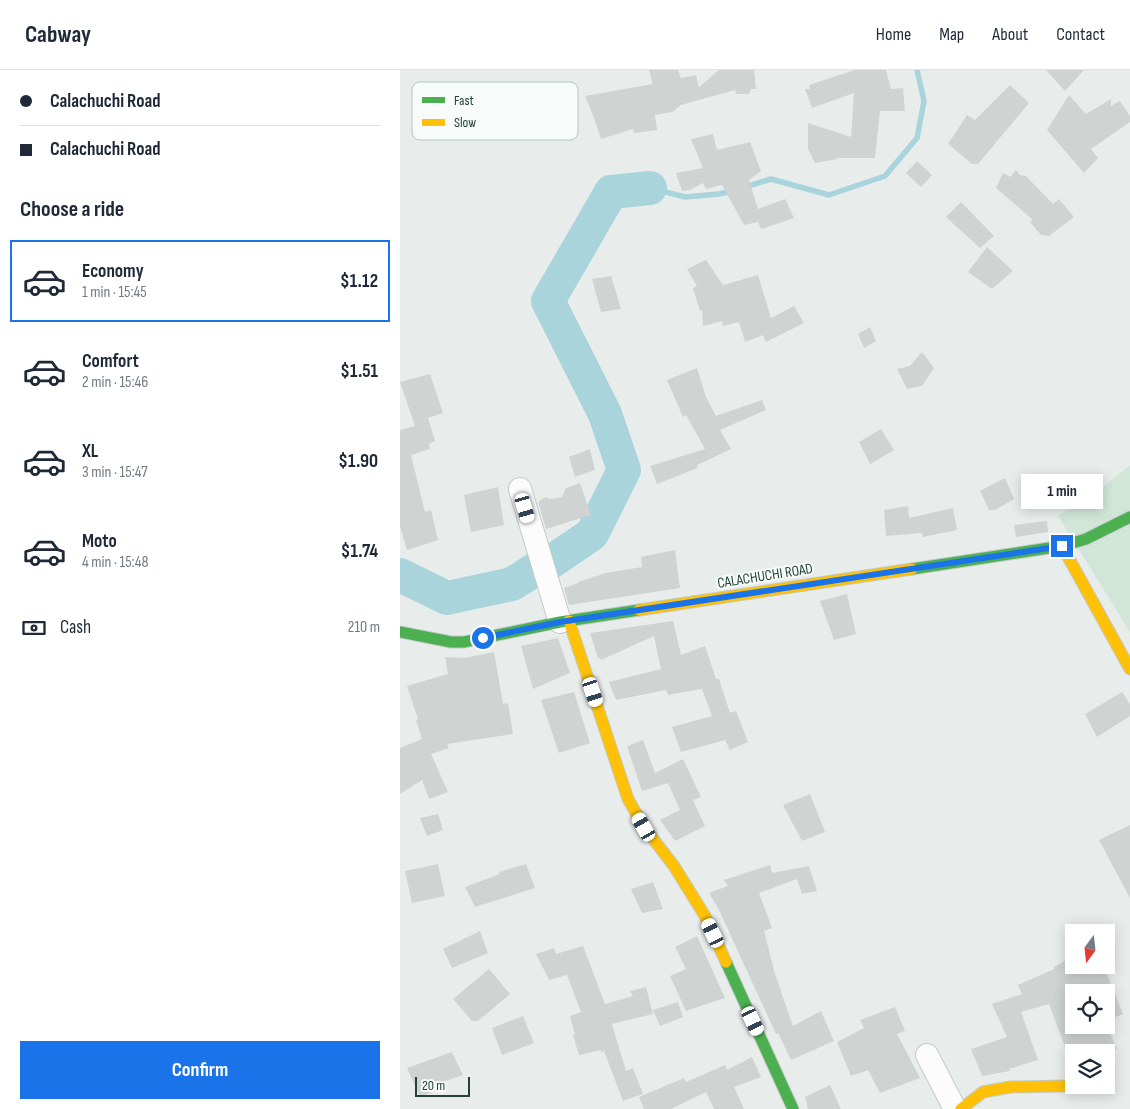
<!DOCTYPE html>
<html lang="en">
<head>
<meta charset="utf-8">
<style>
  :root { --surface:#fff; --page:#f6f6f7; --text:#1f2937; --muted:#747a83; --line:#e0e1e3; --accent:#1a73e8 }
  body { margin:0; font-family:"Sofia Sans Condensed",sans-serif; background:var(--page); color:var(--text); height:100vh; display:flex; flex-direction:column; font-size:19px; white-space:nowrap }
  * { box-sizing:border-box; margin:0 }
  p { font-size:16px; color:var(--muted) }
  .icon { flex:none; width:28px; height:28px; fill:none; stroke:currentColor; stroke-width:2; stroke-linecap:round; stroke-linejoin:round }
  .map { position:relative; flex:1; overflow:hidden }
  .panel { display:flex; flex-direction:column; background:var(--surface); width:400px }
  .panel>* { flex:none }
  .top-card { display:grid; align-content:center; height:110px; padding:0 20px; background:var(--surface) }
  .needle { width:32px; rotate:195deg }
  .buttons { position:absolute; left:665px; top:854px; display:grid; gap:10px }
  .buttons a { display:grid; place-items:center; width:50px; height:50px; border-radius:0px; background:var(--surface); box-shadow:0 2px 12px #0003; font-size:25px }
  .scale { position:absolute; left:15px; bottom:12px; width:55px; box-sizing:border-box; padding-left:5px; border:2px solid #24423a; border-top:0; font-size:14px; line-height:18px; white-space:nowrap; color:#24423a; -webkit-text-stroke:4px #f7fbf9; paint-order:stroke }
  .end { position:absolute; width:22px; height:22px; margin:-11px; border:6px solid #1a73e8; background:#fff; box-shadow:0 0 0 2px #fff }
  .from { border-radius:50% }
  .bubble { position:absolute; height:35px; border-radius:0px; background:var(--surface); box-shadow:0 2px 12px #0003; font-size:16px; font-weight:700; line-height:35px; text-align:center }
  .car { position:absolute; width:15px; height:30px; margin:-15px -8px; border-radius:6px; box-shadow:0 0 4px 1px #0007; background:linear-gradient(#fff 24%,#345 0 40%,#fff 0 76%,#345 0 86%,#fff 0) }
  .top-card b { display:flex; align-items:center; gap:18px; height:48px; font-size:19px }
  .top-card b+b { border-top:1px solid var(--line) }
  .top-card i { width:12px; height:12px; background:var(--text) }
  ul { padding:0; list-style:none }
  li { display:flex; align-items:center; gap:15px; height:82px; margin:0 10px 8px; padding:0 10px; border:2px solid transparent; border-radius:0px }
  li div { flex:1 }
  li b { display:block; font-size:19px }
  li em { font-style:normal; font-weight:700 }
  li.active { border-color:var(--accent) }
  li>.icon { width:45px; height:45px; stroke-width:1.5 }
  h2 { padding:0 20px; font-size:22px; line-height:60px }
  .pay { display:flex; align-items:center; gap:12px; height:55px; padding:0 20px; font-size:19px }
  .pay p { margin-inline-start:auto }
  .cta { display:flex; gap:10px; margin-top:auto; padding:10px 20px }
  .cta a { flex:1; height:58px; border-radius:0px; background:var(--accent); color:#fff; font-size:20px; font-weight:700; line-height:58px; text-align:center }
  header { display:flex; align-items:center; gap:30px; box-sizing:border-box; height:70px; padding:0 25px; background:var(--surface); border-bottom:1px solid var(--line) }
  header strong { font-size:24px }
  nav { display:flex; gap:28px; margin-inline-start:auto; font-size:18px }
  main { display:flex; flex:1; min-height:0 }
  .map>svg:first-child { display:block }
</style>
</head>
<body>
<header>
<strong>Cabway</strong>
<nav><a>Home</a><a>Map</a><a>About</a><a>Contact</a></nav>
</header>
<main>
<section class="panel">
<div class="top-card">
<b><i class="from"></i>Calachuchi Road</b>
<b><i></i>Calachuchi Road</b>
</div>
<h2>Choose a ride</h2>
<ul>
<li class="active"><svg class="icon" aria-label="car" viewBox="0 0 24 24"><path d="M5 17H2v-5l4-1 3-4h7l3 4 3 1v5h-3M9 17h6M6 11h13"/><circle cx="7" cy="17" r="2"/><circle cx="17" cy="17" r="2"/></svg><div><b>Economy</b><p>1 min · 15:45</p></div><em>$1.12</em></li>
<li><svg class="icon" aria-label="car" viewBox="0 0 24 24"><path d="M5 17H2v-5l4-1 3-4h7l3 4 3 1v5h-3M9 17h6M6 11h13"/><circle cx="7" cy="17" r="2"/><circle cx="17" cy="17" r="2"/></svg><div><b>Comfort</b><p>2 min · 15:46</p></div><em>$1.51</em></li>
<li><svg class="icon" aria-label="car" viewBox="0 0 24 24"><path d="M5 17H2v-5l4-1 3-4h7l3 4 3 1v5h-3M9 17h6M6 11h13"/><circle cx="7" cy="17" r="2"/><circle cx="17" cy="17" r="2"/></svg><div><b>XL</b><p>3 min · 15:47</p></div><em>$1.90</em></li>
<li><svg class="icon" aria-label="car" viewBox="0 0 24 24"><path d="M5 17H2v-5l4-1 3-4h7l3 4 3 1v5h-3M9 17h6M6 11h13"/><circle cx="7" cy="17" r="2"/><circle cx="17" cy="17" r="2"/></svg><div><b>Moto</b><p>4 min · 15:48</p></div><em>$1.74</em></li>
</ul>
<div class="pay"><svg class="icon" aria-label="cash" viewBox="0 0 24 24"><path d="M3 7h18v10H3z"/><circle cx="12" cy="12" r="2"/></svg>Cash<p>210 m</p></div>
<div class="cta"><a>Confirm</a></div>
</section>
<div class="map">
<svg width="730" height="1039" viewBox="0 0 730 1039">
  <rect width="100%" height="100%" fill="#e8edeb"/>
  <path fill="#d1e6d8" d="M730,395V562L658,446L693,425Z"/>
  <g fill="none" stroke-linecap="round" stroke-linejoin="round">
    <path stroke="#a9d4db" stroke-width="5.5" d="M345,117L371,109L429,125L485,106L517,68L524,31L517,0
      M250,118L285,127L319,124L331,121"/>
    <path stroke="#a9d4db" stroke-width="34" d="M148,494L192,464L224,400L205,344L148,231L211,122L250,118
      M0,505L47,528L112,514L139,497"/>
  </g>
  <path fill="#cfd4d2" d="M249,0H278L281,8L296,5L299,17L319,0H354L356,19H351L349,24H336L335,20L281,35L272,42L255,45L257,60L234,63L233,59L201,69L194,48L185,26L253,14Z
    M455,0H486L491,19L503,18L505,41H480L475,88H437V89L415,93L408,79V53L451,67L454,23L412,38L405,19H410L409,15Z
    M646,0H684L665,21Z
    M610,15L629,33L578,94H572L548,74L567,45L575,50Z
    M669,25L686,44L711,29V36L720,31L730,46V52L691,79L698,88L684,103L647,60Z
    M313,64L317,80L350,72L361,101L349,110L358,139L385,129L394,148L361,159L358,152L344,155L322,115L306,119L303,113L290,120L282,121L276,103L303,98L291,69Z
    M517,91L532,105L521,117L506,103Z
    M616,100L620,105L626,106L653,134L659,129L674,147L649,166L641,165L630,152L633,150L596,118L603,103L610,107Z
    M561,132L594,166L580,178L546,147Z
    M587,177L613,201L592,219L568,202Z
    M306,190L323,215L358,205L371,248L394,236L404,253L366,272L363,265L345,272L339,252L323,256L322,251L303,256L302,240L300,241L293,218L297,216L287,199Z
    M211,206L221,239L201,242L192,209Z
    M470,257L476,271L464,278L458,264Z
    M522,282L534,298L522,316L507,319L497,299L510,296Z
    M297,298L306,327L316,346L362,330L366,340L320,360L331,379L297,395L298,398L257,414L250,396L305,379L286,345L283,347L267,310Z
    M30,304L43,343L28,348L35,371L29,374L30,379L11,385L25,442L31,440L38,470L7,480L0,456V360L15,356L0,312Z
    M481,359L494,380L470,394L459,372Z
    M190,379L195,400L175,407L169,387Z
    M605,408L614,429L595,440H589L580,421Z
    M180,413L191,445L146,459L138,432L146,427L150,429L162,427L166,418Z
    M98,417L104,455L71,462L64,425Z
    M508,436L509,448L553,438L557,460L523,467L522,463L486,466L484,440Z
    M647,451L648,462L616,467L614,455Z
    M275,480L280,518L169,535L164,518L178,513V512L206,503L242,497L241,487Z
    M447,524L456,564L434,570L420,531Z
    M273,551L281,585L305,576L316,609H319L330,643L336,641L348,672L330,680L325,670L281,682L272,657L312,646L302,619L268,625L266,620L216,630L209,612L261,599L254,566L201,590L200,588H198L190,563Z
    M158,568L170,603L133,619L121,576Z
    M94,582L103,634L108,633L113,664L47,674L49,678L31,684L48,722L29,729L22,710L0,724V678L22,669L16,650L18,649L7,616L48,604L45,587L64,588Z
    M174,622L190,673L159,683L141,630Z
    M722,622L730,634V646L697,667L685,644Z
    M243,670L255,703L283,689L301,727L293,730L305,756L275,771L260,750L280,740L268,713L242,721L227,676Z
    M410,724L425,762L402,771L383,735Z
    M38,744L43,760L27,766L20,748Z
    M730,755V828L699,770Z
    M38,794L45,826L12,833L5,801Z
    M126,794L135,818L75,837L65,817L100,804L99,802Z
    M370,795L372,803L409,796L417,821L402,824L397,809L359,823L372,858L364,861L375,904L393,956L421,941L434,971L391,990L378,963L376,964L319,840L309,823L328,816L324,810Z
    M253,812L263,839L242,843L231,819Z
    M80,861L88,883L52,898L43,879Z
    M297,866L325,928L286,941L270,906L286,899L275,877Z
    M183,876L205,934L233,926L230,921L246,917L253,944L212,954L226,1001L233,998L243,1024L223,1031L204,981L201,982V980L179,985L173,965L175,964L170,946L181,942L167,905L149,910L136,884L154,878L156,884Z
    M674,886V895H703L723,944L706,951V922H674V955H707L717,979L706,982H667L649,934L621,942L638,990L609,999L610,1001L582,1006L571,979L607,967L592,934L622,924L618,915L654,899V897Z
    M89,899L110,924L78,951H72L53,929Z
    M278,932L283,947L260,956L253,940Z
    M495,937L505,961L497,964L520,1008L480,1023L468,1000L451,1006L437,972L464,958L460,950Z
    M123,946L134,973L102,985L92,958Z
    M52,982L63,1005L43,1012L45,1017L20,1027L7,998Z
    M352,987L361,1007L334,1017L344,1039H314L306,1022L271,1039H244L239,1027L284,1008L286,1012L325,995L327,1000Z
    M430,1015L441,1039H408L405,1027Z"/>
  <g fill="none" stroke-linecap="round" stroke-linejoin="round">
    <defs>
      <path id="street" d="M120,419L160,552
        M527,985L555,1039"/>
      <path id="fast" d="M512,499L662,476L686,469L730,447
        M0,562L51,572H64L160,552L239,540
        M326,892L393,1039"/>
      <path id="slow" d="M662,476L730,599
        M239,540L512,499
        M169,551L228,729L244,757L274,796L305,846L326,892
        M561,1039L583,1022L610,1017L665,1016"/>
    </defs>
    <use href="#street" stroke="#c5cac8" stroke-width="24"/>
    <use href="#fast" stroke="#c3cbc8" stroke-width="13"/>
    <use href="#slow" stroke="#c3cbc8" stroke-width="13"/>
    <use href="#street" stroke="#fcfcfc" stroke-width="22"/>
    <use href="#fast" stroke="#4caf50" stroke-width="11"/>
    <use href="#slow" stroke="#ffc107" stroke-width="11"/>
  </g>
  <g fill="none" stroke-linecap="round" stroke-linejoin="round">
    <path stroke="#1a73e8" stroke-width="6" d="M83,568L160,552L662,476"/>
  </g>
  <g text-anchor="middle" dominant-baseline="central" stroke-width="4" stroke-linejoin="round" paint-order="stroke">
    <g font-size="15" fill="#24423a" stroke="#f7fbf9">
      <text transform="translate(365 506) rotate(-9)">CALACHUCHI ROAD</text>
    </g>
  </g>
  <rect x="12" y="12" width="166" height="58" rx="8" fill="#f7fbf9" stroke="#b8c4c0" stroke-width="1"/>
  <rect x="22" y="27" width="23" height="6" fill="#4caf50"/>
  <rect x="22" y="49" width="23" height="7" fill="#ffc107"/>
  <g font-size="14" fill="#24423a">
    <text x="54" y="35">Fast</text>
    <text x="54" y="57">Slow</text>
  </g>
</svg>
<div class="buttons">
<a><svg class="needle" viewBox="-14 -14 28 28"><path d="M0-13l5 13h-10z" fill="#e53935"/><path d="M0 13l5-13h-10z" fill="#747a83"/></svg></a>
<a><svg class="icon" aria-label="locate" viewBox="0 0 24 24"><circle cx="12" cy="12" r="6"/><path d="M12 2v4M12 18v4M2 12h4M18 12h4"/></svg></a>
<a><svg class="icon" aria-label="layers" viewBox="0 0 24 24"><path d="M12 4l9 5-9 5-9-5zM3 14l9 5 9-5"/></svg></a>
</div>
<div class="scale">20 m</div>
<i class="end from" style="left:83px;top:568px"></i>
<i class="end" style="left:662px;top:476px"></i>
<div class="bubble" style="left:621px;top:404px;width:82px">1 min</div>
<i class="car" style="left:125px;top:438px;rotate:164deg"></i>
<i class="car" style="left:193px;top:622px;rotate:162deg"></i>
<i class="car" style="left:244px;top:757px;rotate:330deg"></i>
<i class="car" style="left:313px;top:863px;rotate:335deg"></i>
<i class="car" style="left:353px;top:951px;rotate:155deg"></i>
</div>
</main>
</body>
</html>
